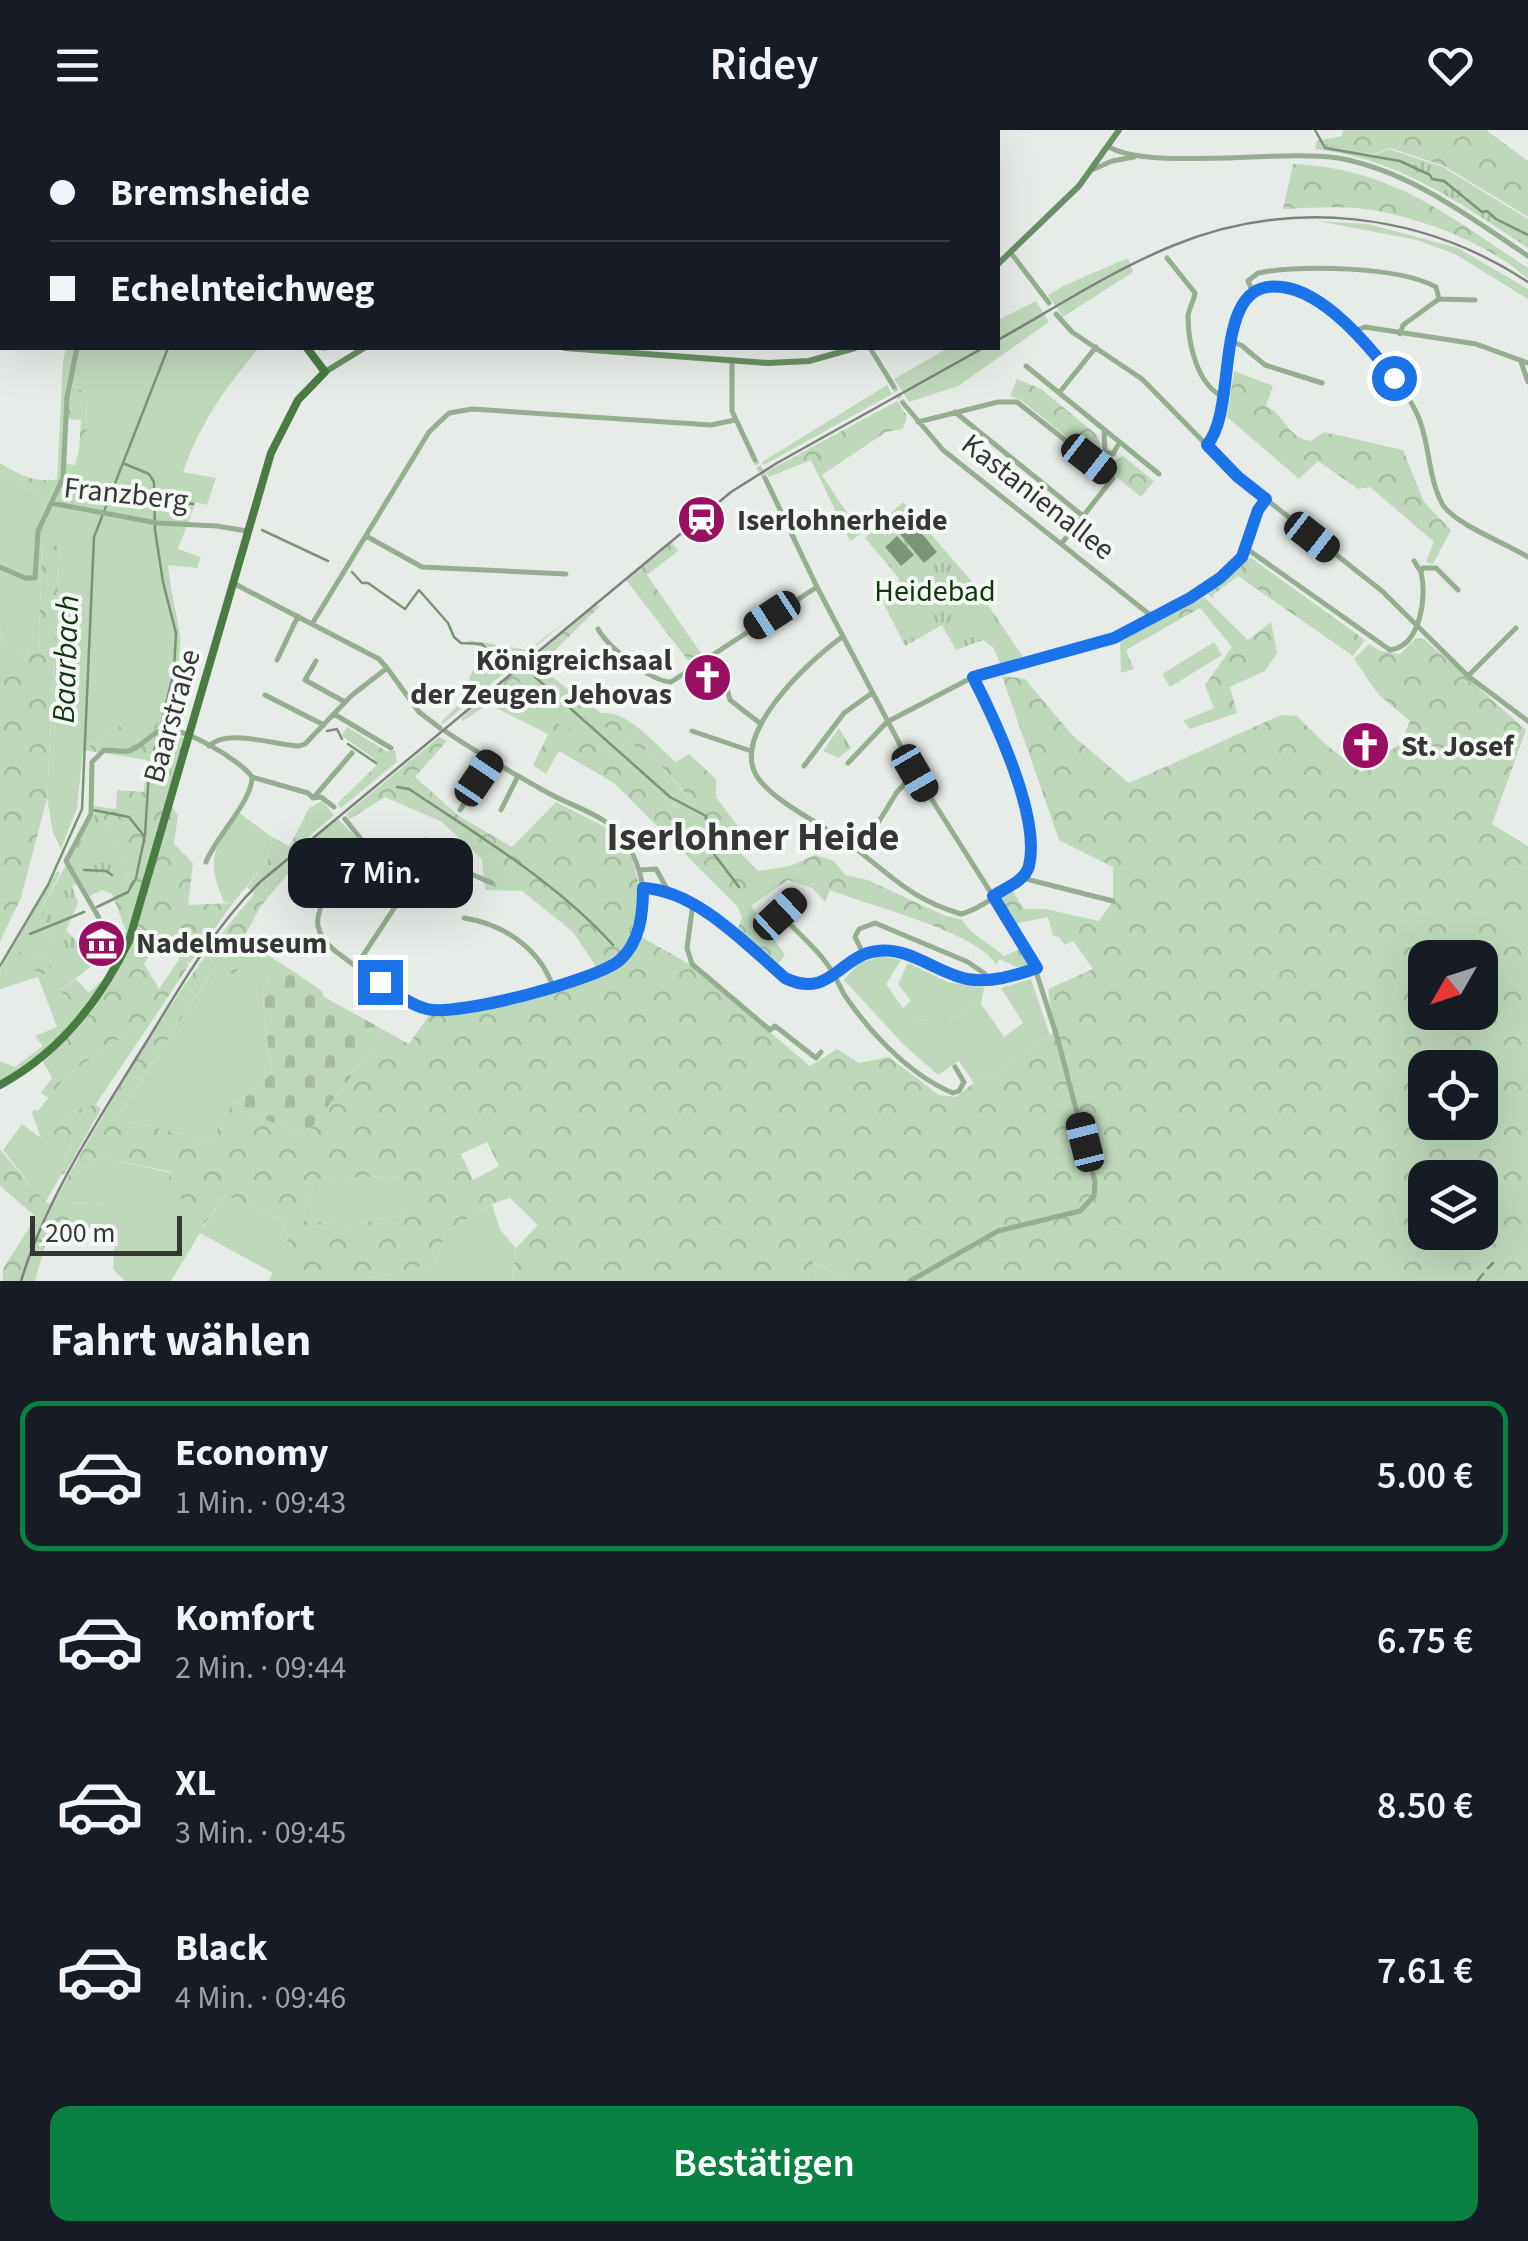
<!DOCTYPE html>
<html lang="de">
<head>
<meta charset="utf-8">
<style>
  :root { --surface:#171b24; --page:#20242c; --text:#f1f3f6; --muted:#9ea1a6; --line:#363941; --accent:#0b8043 }
  body { margin:0; font-family:"Source Sans 3",sans-serif; background:var(--page); color:var(--text); height:100vh; display:flex; flex-direction:column; font-size:38px; white-space:nowrap }
  * { box-sizing:border-box; margin:0 }
  p { font-size:32px; color:var(--muted) }
  .icon { flex:none; width:55px; height:55px; fill:none; stroke:currentColor; stroke-width:2; stroke-linecap:round; stroke-linejoin:round }
  .map { position:relative; height:1151px; overflow:hidden }
  .drawer { display:flex; flex-direction:column; background:var(--surface); flex:1 }
  .drawer>* { flex:none }
  .banner { position:absolute; left:0px; top:0px; width:1000px; height:220px; box-shadow:0 10px 40px #0002; display:grid; align-content:center; height:220px; padding:0 50px; background:var(--surface) }
  .needle { width:65px; rotate:231deg }
  .buttons { position:absolute; left:1408px; top:810px; display:grid; gap:20px }
  .buttons a { display:grid; place-items:center; width:90px; height:90px; border-radius:20px; background:var(--surface); box-shadow:0 10px 40px #0002; font-size:50px }
  .scale { position:absolute; left:30px; bottom:25px; width:152px; box-sizing:border-box; padding-left:10px; border:5px solid #353635; border-top:0; font-size:28px; line-height:35px; white-space:nowrap; color:#353635; -webkit-text-stroke:8px #f5f9f5; paint-order:stroke }
  .end { position:absolute; width:45px; height:45px; margin:-22px; border:12px solid #1a73e8; background:#fff; box-shadow:0 0 0 5px #fff }
  .from { border-radius:50% }
  .bubble { position:absolute; height:70px; border-radius:20px; background:var(--surface); box-shadow:0 10px 40px #0002; font-size:32px; font-weight:600; line-height:70px; text-align:center }
  .car { position:absolute; width:30px; height:60px; margin:-30px -15px; border-radius:12px; box-shadow:0 0 8px 2px #0007; background:linear-gradient(#222 24%,#8ab4d8 0 40%,#222 0 76%,#8ab4d8 0 86%,#222 0) }
  .banner b { display:flex; align-items:center; gap:35px; height:95px; font-size:38px }
  .banner b+b { border-top:2px solid var(--line) }
  .banner i { width:25px; height:25px; background:var(--text) }
  ul { padding:0; list-style:none }
  li { display:flex; align-items:center; gap:30px; height:150px; margin:0 20px 15px; padding:0 30px; border:5px solid transparent; border-radius:20px }
  li div { flex:1 }
  li b { display:block; font-size:38px }
  li em { font-style:normal; font-weight:600 }
  li.selected { border-color:var(--accent) }
  li>.icon { width:90px; height:90px; stroke-width:1.5 }
  h2 { padding:0 50px; font-size:45px; line-height:120px }
  .cta { display:flex; gap:20px; margin-top:auto; padding:20px 50px }
  .cta a { flex:1; height:115px; border-radius:20px; background:var(--accent); color:#fff; font-size:40px; font-weight:600; line-height:115px; text-align:center }
  header { display:flex; justify-content:space-between; align-items:center; height:130px; padding:0 50px; background:var(--surface); font-size:45px; font-weight:600 }
  .map>svg:first-child { display:block }
</style>
</head>
<body>
<header><svg class="icon" aria-label="menu" viewBox="0 0 24 24"><path d="M4 6h16M4 12h16M4 18h16"/></svg>Ridey<svg class="icon" aria-label="heart" viewBox="0 0 24 24"><path d="M12 20l-8-8c-3-5 5-10 8-4 3-6 11-1 8 4z"/></svg></header>
<div class="map">
<svg width="1528" height="1151" viewBox="0 0 1528 1151">
  <defs>
    <pattern id="forest-crowns" width="20" height="18" patternUnits="userSpaceOnUse" patternTransform="scale(2.5)"><rect width="20" height="18" fill="#bed9ba"/><path d="M2 6a3 3 0 1 1 6 0M12 15a3 3 0 1 1 6 0" fill="none" stroke="#a4bba0"/></pattern>
    <pattern id="cemetery-stones" width="16" height="16" patternUnits="userSpaceOnUse" patternTransform="scale(2.5)"><rect width="16" height="16" fill="#bed9ba"/><path d="M2 7V4a2 2 0 0 1 4 0v3zM10 15v-3a2 2 0 0 1 4 0v3z" fill="#a4bba0"/></pattern>
    <pattern id="park-tufts" width="24" height="20" patternUnits="userSpaceOnUse" patternTransform="scale(2.5)"><rect width="24" height="20" fill="#bed9ba"/><path d="M3 7l-1-3M5 7V3M7 7l1-3M15 17l-1-3M17 17v-4M19 17l1-3" fill="none" stroke="#a4bba0"/></pattern>
  </defs>
  <rect width="100%" height="100%" fill="#e8ece8"/>
  <path fill="#bed9ba" d="M1317,91L1368,94L1458,118L1528,159V169L1455,124L1417,110Z
    M1128,128L1133,142L1063,187L1048,165L1065,155Z
    M1036,171L1049,192L958,256L909,272L894,249L948,218H998V190Z
    M66,218H259C225,258 201,292 183,342L216,348L207,375L196,372L178,419L201,427L197,438L168,435C170,459 177,483 180,507C181,527 173,587 157,599L161,569L83,620L77,678L61,719L53,703L47,668L60,416L43,414L38,522L5,517L0,497V341L50,371L44,389L61,355L66,334L75,335L79,321H87L86,262L69,254L75,222L67,254L61,348L57,350L63,231Z
    M887,255L892,264L764,335L762,332Z
    M1214,512L1222,525L1170,557L1162,544Z
    M539,537L573,563L568,571C585,581 633,619 648,621L685,664L688,674L682,679C663,670 653,656 637,643C613,624 583,603 554,593L548,604L490,575Z
    M322,671L334,685L305,710L296,704L309,678Z
    M238,682L272,707L268,730L233,773L224,772C205,728 214,720 238,682Z
    M337,688L363,715L332,747L322,739L304,736L309,713Z
    M57,741L60,743L41,780L53,811L51,830L31,824L25,813L20,823L75,874V891L35,929L0,952V931L15,937L43,916L35,906L57,897L38,847L0,859V840Z
    M252,815L294,842L269,848L262,861L271,944L231,977L210,1011L116,988L217,835L234,844Z
    M880,826L901,830L886,854L903,878L911,871L898,854L908,833L948,852L984,858L981,874L974,873C950,896 940,895 910,887L955,900L987,882L1004,907L1023,893L1001,858L1031,849L1050,905L992,947L984,945L974,953L959,931L938,945L903,914L844,850L858,834Z
    M156,885L96,974L64,984L72,1009L61,1045L45,1073L3,1020L22,994L41,1008L32,984L34,979L38,981L67,945Z
    M101,1027L171,1043L202,1099L225,1065L281,1089L288,1109L273,1143L200,1103L171,1151H125L113,1139L114,1114L94,1099L105,1075L71,1073V1047Z
    M396,1046L415,1064L403,1085L351,1095L301,1090L315,1049Z
    M492,1074L500,1100L516,1118L513,1151H359L436,1133L445,1102Z
    M812,1131L847,1151H808Z"/>
  <path fill="url(#forest-crowns)" fill-rule="evenodd" d="M734,0H902L905,2H737Z
    M1343,0H1486L1528,31V87L1444,36L1390,18L1374,24L1326,16L1316,11L1342,6Z
    M1293,34C1394,39 1447,85 1528,138V149C1489,114 1429,91 1378,81C1348,75 1313,78 1283,79Z
    M1234,241L1273,256L1266,276C1285,285 1287,308 1311,311L1324,302L1403,320L1424,372L1451,400L1433,434L1426,432L1434,412L1370,357L1358,359L1318,331L1299,349L1227,287Z
    M1017,249L1041,259L1097,305L1103,325L1115,331L1123,326L1154,351L1141,367L1021,270L1010,266Z
    M70,255L86,262L87,322L79,321L81,290L67,289Z
    M897,271L907,286L903,299L886,302L822,345L861,404L850,411L811,330L769,347L766,342Z
    M0,333C19,345 39,355 61,348L50,371L0,341Z
    M672,412L678,421L647,445L701,523L690,533L626,450Z
    M43,413L60,416L47,668L21,768L0,811V497L5,517L38,522Z
    M1250,427L1365,510L1353,526L1238,446L1213,465L1214,469L1207,464Z
    M1204,467L1248,510L1271,492L1277,523L1265,541L1230,557L1237,583L1190,599L1183,591L1214,578L1205,555L1232,517L1200,478L1126,520L1134,539L1121,543L1120,512Z
    M594,475L600,476L529,546L463,591L461,589L473,576Z
    M570,488L443,594L441,592L474,560L469,548L485,520L467,510L528,520Z
    M1416,508L1424,509L1526,600L1492,694L1528,716V1151H847L813,1131L808,1151H513L516,1118L538,1095L510,1068L492,1074L445,1102L436,1133L359,1151H269L288,1109L281,1089L225,1065L201,1099L177,1085L184,1070L166,1062L171,1042L101,1027L71,1047L72,1073L106,1075L94,1099L77,1095L48,1105L35,1151H3V1139L36,1087L0,1056V1019L45,1072L53,1074C113,967 174,858 254,764L247,757L268,730L272,707L289,716L296,704L309,713L304,736L296,744L290,741L261,776L243,809L252,815L234,845L216,836L116,988L210,1011L231,977L306,1005L386,901L409,914L430,884L459,882L603,847L573,802L522,761L485,760L482,729L442,692L385,667L350,689L346,684L439,607L447,611L415,647L459,686L512,717L556,672L611,700L632,729L642,766L631,801L689,834L810,936L837,919L859,933L889,927L939,965L956,967L984,945L992,947L1054,902L1048,859L1093,839L1073,811L1065,815L1059,807L1053,806L1048,787L1014,794L997,768L1011,759L1024,779H1046L1099,791L1113,771V737L1059,710L1002,546L1025,549L1073,606L1129,653L1281,585L1297,586L1324,613L1361,642L1401,613L1410,591L1379,565L1354,529L1369,514L1381,521L1400,524ZM1425,828H1480V882H1425ZM1425,938H1480V992H1425ZM487,1012L499,1036L473,1050L461,1024ZM396,1046L414,1064L403,1085L351,1095L301,1090L315,1049ZM1425,1048H1480V1102H1425Z
    M573,563L601,583C627,579 657,616 676,632L689,624L716,649V667L737,695L733,715L758,741L790,736L815,725L834,731L845,745L868,750L943,785L962,790C973,807 989,812 1004,826L1023,818L1033,839L1019,838L999,829L996,835C981,803 866,775 830,760L825,772L812,758L788,750L751,776L785,825L778,834L736,803L742,787L737,776L614,653L559,621L546,644L533,635L554,592C583,603 613,624 637,643C653,656 663,670 681,679L688,674L685,663L648,621C633,619 584,581 567,570Z
    M162,568L157,599L184,608L172,677L178,685L174,714L193,733L188,775L233,773L190,833L186,832L189,835L156,885L67,945L49,968L41,963L52,948L43,931L80,896L70,886L75,874L60,861L76,849L89,863L106,846L126,801L112,764L124,754L129,734C117,719 108,695 94,684V676L116,679L117,660L144,662L147,630L83,620ZM156,815L180,828L159,859L144,834Z
    M347,597L386,621H395L397,632L341,678L337,674L376,636L373,628L342,606Z
    M25,812L31,824L51,830L49,842L41,846L19,823Z
    M974,873L981,874L987,882L982,887L955,900L920,905L904,892L909,887C940,895 950,896 974,873Z
    M96,974L101,979L65,1043L61,1045L72,1009L49,1003L43,989L46,982L64,984Z"/>
  <path fill="url(#cemetery-stones)" d="M294,842L322,861L324,867L386,901L306,1005L231,977L271,944L262,861L269,848Z"/>
  <path fill="url(#park-tufts)" d="M1316,12L1374,25L1389,19L1443,37L1528,89V118C1458,72 1400,29 1315,19Z
    M903,372L974,454L1023,527L1000,533L993,517L983,510L956,520L942,495L905,516L882,470L900,457L898,447L865,408Z
    M839,598L851,618L838,628L823,621Z
    M94,684C108,695 117,719 129,734L124,754L112,764L102,760L90,766L80,752L72,756L78,773L66,800L96,832L60,861L41,846L49,842L53,811L41,780Z"/>
  <path fill="#799576" d="M913,393L937,422L924,433L900,404Z
    M897,406L914,425L901,436L885,417Z"/>
  <g fill="none" stroke-linecap="round" stroke-linejoin="round">
    <path stroke="#799576" stroke-width="2.5" d="M1315,0L1325,18L1400,31L1430,45L1432,49L1444,51L1482,82L1487,81L1496,89L1528,105
      M282,2L283,0
      M967,2L968,0
      M125,334L149,344L154,352L155,400L163,452L176,503L174,541L161,595
      M157,370L193,374
      M262,400L328,431
      M352,442L362,453H368L405,479L419,460L448,493L454,507L461,513L482,514L490,523
      M535,547L670,667L706,686L711,720L739,757
      M327,601L337,599L342,609
      M348,614L376,633
      M397,657L409,659C479,706 556,752 613,815
      M93,680L129,687L144,706
      M84,740L106,741L112,745
      M97,777L128,762L136,748L145,705L149,642L157,609
      M30,804L84,782
      M0,836L48,755L82,679L94,407L168,218
      M1488,1138L1493,1133
      M1478,1150L1483,1144"/>
    <path stroke="#c4c8c4" stroke-width="5" stroke-dasharray="5 2.5" stroke-linecap="butt" d="M894,257L903,273
      M755,330L765,348"/>
    <path stroke="#94ae90" stroke-width="5" d="M1011,123L1049,173
      M1167,128L1195,163C1194,171 1189,178 1188,186C1188,213 1197,256 1224,267
      M1252,160L1248,151L1258,143C1301,135 1398,136 1436,157L1439,169
      M0,168H2
      M1056,184L1072,202L1142,249L1238,347L1382,461L1468,546L1528,591
      M1354,201L1365,197L1476,214L1528,233
      M1400,204L1403,195L1439,169L1475,170
      M1232,212L1241,215L1265,235L1322,253
      M322,218H326
      M870,218L894,257
      M732,232V281L755,330
      M1521,232L1528,252
      M1026,236L1159,344
      M1059,263L1096,217
      M903,273L943,320L1154,488
      M955,282L1083,386
      M918,292L998,272H1017L1113,348L1062,413
      M1104,302L1105,321L1113,324L1118,315
      M1207,315L1220,294L1238,179C1284,102 1398,241 1418,286C1430,313 1428,350 1443,375C1455,394 1507,414 1528,427
      M765,348L817,457L915,643L1031,826L1058,910L1095,1052L1094,1066L1080,1081L998,1101L910,1151
      M51,373L157,393L217,396L247,401
      M366,406L422,437L566,444
      M1247,419L1390,520C1421,516 1427,466 1421,442L1423,438H1436L1458,460
      M1414,431L1421,442
      M0,437L25,448H35L38,401L63,348L67,267L77,218
      M233,453L379,529L387,538
      M312,494L429,302L449,283L472,279L711,295L735,290
      M598,499C608,517 650,551 671,552L817,457
      M842,507C810,530 728,605 758,648C775,672 821,694 845,711C889,742 905,767 961,784C977,780 1025,751 1029,734C1040,681 997,594 973,547
      M277,530L298,486
      M316,531L305,550L345,572
      M1468,546L1516,498
      M726,555L730,570L761,594
      M265,565L324,595
      M334,584L391,618
      M445,601C479,624 514,644 550,664C574,677 605,685 622,707C637,727 646,753 642,779C633,850 567,855 508,867C484,873 450,886 425,879C393,869 362,840 335,821C328,815 320,806 318,796C314,770 356,718 382,717C419,717 458,739 492,753
      M692,601L751,621
      M209,616C227,598 275,615 299,616L305,614L351,566L387,538L419,582L440,598
      M848,633L887,592L973,547L1114,508L1190,468L1220,447L1241,427L1258,381L1266,369
      M804,636L844,583L872,563
      M315,666L352,623
      M460,680L491,630
      M501,680L518,646
      M345,689L369,719
      M402,719L418,711L427,710L431,721L425,726
      M860,722L897,662L915,643
      M206,732C216,706 252,672 252,647
      M639,740L656,739L670,764
      M1022,748L1113,771
      M643,758C700,761 744,814 785,848C829,871 839,826 877,821C908,816 937,843 967,849C992,853 1014,846 1037,838
      M693,773L687,818L692,834L770,900L775,896L816,928L821,922
      M99,788L66,731L91,684L92,632L104,620C111,620 121,622 128,621C142,618 149,604 162,600C181,595 242,631 252,647L308,663L313,668L321,667L334,677
      M464,788C504,794 540,819 553,857
      M789,793L803,779L795,770L780,784C797,802 820,821 833,843C838,851 841,861 848,870C873,906 913,947 953,963L959,961L964,952L955,937
      M864,825L855,807L859,799L875,793L968,832L985,844
      M356,836L410,754"/>
    <path stroke="#94ae90" stroke-width="5" d="M1109,17C1152,41 1280,19 1338,28C1410,41 1468,86 1528,126
      M1094,39L1112,31L1134,27"/>
    <path stroke="#699064" stroke-width="6" d="M998,134L1079,56L1119,0
      M565,218L768,233L809,231L855,218
      M325,242L364,218"/>
    <path stroke="#497b43" stroke-width="8" d="M228,0V2
      M0,955C59,923 100,871 129,811L271,323L298,270L325,242L307,218"/>
    <path stroke="#7f817f" stroke-width="2.5" d="M998,210C1055,178 1111,141 1172,116C1290,67 1422,82 1528,152
      M21,1151C47,1066 99,989 145,914C181,856 212,800 260,752L731,362L777,333L983,218"/>
  </g>
  <g fill="none" stroke-linecap="round" stroke-linejoin="round">
    <path stroke="#1a73e8" stroke-width="12" d="M380,852C394,862 410,875 427,879C457,887 597,850 620,830C640,812 643,784 643,758C696,760 747,815 785,848C830,870 839,826 877,821C908,816 937,843 967,849C991,853 1014,846 1037,838L993,766C1005,758 1025,751 1029,736C1041,687 995,590 973,547L1114,508L1190,468L1220,448L1242,427L1258,380L1266,369L1238,347L1207,315C1240,277 1209,147 1282,157C1325,162 1369,216 1394,248"/>
  </g>
  <defs>
    <symbol id="station-disc" viewBox="-11 -11 22 22"><circle r="9.5" fill="#990f61" stroke="#f5f9f5"/><path d="M-3-6H3Q5-6 5-4V2Q5 4 3 4L4.5 6H3L1.5 4h-3L-3 6H-4.5L-3 4Q-5 4-5 2V-4Q-5-6-3-6ZM-3.5-4v3h7v-3ZM-3.5 1v1.5H-2V1ZM2 1v1.5H3.5V1Z" fill="#fff"/></symbol>
    <symbol id="church-disc" viewBox="-11 -11 22 22"><circle r="9.5" fill="#990f61" stroke="#f5f9f5"/><path d="M-1.2-6h2.4v3.5h3.3v2.4h-3.3V6h-2.4V-.1h-3.3v-2.4h3.3Z" fill="#fff"/></symbol>
    <symbol id="museum-disc" viewBox="-11 -11 22 22"><circle r="9.5" fill="#990f61" stroke="#f5f9f5"/><path d="M0-6L6-3V-2H-6V-3ZM-5-1h2V3h-2ZM-1-1h2V3h-2ZM3-1h2V3H3ZM-6 4H6V6H-6Z" fill="#fff"/></symbol>
  </defs>
  <g fill-rule="evenodd">
    <use href="#station-disc" x="674" y="362" width="55" height="55"/>
    <use href="#church-disc" x="680" y="520" width="55" height="55"/>
    <use href="#church-disc" x="1338" y="588" width="55" height="55"/>
    <use href="#museum-disc" x="74" y="786" width="55" height="55"/>
  </g>
  <g text-anchor="middle" dominant-baseline="central" stroke-width="8" stroke-linejoin="round" paint-order="stroke">
    <g font-size="30" fill="#353635" stroke="#f5f9f5">
      <text transform="translate(126 364) rotate(6)">Franzberg</text>
      <text transform="translate(1038 367) rotate(38)">Kastanienallee</text>
      <text transform="translate(172 586) rotate(-74)">Baarstraße</text>
    </g>
    <g font-size="30" font-weight="bold" fill="#353635" stroke="#f5f9f5" text-anchor="start">
      <text x="737" y="390">Iserlohnerheide</text>
      <text x="672" y="530" text-anchor="end">Königreichsaal<tspan x="672" dy="34">der Zeugen Jehovas</tspan></text>
      <text x="1401" y="616">St. Josef</text>
      <text x="136" y="813">Nadelmuseum</text>
    </g>
    <g font-size="30" fill="#0e3809" stroke="#f5f9f5">
      <text x="935" y="461">Heidebad</text>
    </g>
    <g font-size="32" font-style="italic" fill="#0f390b" stroke="#f5f9f5">
      <text transform="translate(66 529) rotate(-88)">Baarbach</text>
    </g>
    <g font-size="40" font-weight="bold" fill="#353635" stroke="#f5f9f5">
      <text x="753" y="707">Iserlohner Heide</text>
    </g>
  </g>
</svg>
<div class="buttons">
<a><svg class="needle" viewBox="-14 -14 28 28"><path d="M0-13l5 13h-10z" fill="#e53935"/><path d="M0 13l5-13h-10z" fill="#9ea1a6"/></svg></a>
<a><svg class="icon" aria-label="locate" viewBox="0 0 24 24"><circle cx="12" cy="12" r="6"/><path d="M12 2v4M12 18v4M2 12h4M18 12h4"/></svg></a>
<a><svg class="icon" aria-label="layers" viewBox="0 0 24 24"><path d="M12 4l9 5-9 5-9-5zM3 14l9 5 9-5"/></svg></a>
</div>
<div class="scale">200 m</div>
<i class="end from" style="left:1394px;top:248px"></i>
<i class="end" style="left:380px;top:852px"></i>
<div class="bubble" style="left:288px;top:708px;width:185px">7 Min.</div>
<i class="car" style="left:1089px;top:329px;rotate:128deg"></i>
<i class="car" style="left:1312px;top:407px;rotate:128deg"></i>
<i class="car" style="left:772px;top:485px;rotate:237deg"></i>
<i class="car" style="left:915px;top:643px;rotate:150deg"></i>
<i class="car" style="left:479px;top:648px;rotate:34deg"></i>
<i class="car" style="left:780px;top:784px;rotate:47deg"></i>
<i class="car" style="left:1085px;top:1012px;rotate:346deg"></i>
<div class="banner">
<b><i class="from"></i>Bremsheide</b>
<b><i></i>Echelnteichweg</b>
</div>
</div>
<section class="drawer">
<h2>Fahrt wählen</h2>
<ul>
<li class="selected"><svg class="icon" aria-label="car" viewBox="0 0 24 24"><path d="M5 17H2v-5l4-1 3-4h7l3 4 3 1v5h-3M9 17h6M6 11h13"/><circle cx="7" cy="17" r="2"/><circle cx="17" cy="17" r="2"/></svg><div><b>Economy</b><p>1 Min. · 09:43</p></div><em>5.00 €</em></li>
<li><svg class="icon" aria-label="car" viewBox="0 0 24 24"><path d="M5 17H2v-5l4-1 3-4h7l3 4 3 1v5h-3M9 17h6M6 11h13"/><circle cx="7" cy="17" r="2"/><circle cx="17" cy="17" r="2"/></svg><div><b>Komfort</b><p>2 Min. · 09:44</p></div><em>6.75 €</em></li>
<li><svg class="icon" aria-label="car" viewBox="0 0 24 24"><path d="M5 17H2v-5l4-1 3-4h7l3 4 3 1v5h-3M9 17h6M6 11h13"/><circle cx="7" cy="17" r="2"/><circle cx="17" cy="17" r="2"/></svg><div><b>XL</b><p>3 Min. · 09:45</p></div><em>8.50 €</em></li>
<li><svg class="icon" aria-label="car" viewBox="0 0 24 24"><path d="M5 17H2v-5l4-1 3-4h7l3 4 3 1v5h-3M9 17h6M6 11h13"/><circle cx="7" cy="17" r="2"/><circle cx="17" cy="17" r="2"/></svg><div><b>Black</b><p>4 Min. · 09:46</p></div><em>7.61 €</em></li>
</ul>
<div class="cta"><a>Bestätigen</a></div>
</section>
</body>
</html>
